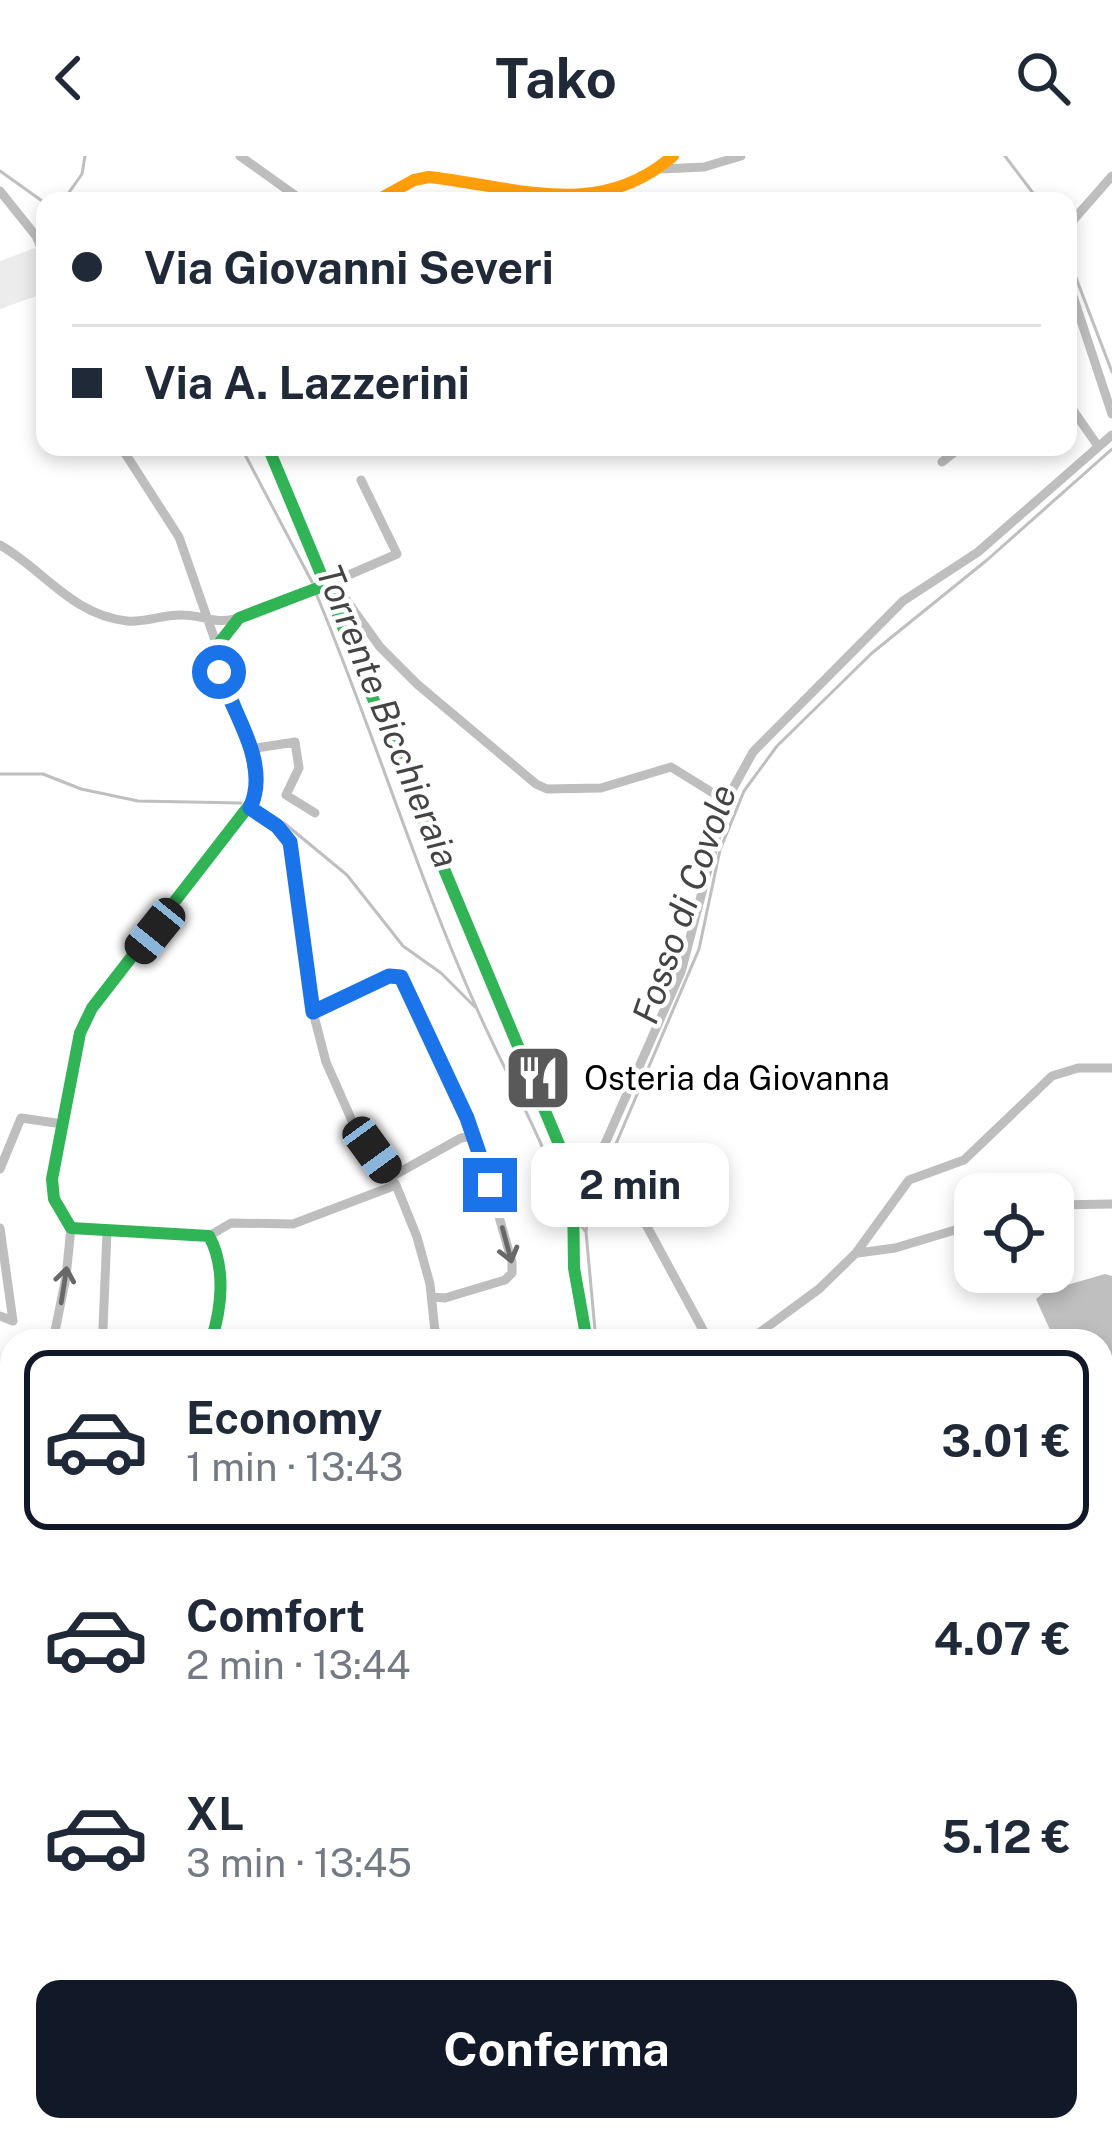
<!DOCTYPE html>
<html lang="it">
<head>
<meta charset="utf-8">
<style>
  :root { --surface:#fff; --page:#f2f2f3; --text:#1f2937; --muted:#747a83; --line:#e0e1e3; --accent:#111827 }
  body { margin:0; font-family:"Public Sans",sans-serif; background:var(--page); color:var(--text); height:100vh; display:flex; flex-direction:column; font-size:45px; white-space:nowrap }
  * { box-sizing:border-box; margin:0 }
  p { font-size:39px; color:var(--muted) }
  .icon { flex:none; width:66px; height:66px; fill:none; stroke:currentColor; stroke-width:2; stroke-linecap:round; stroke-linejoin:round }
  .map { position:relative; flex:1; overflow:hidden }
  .sheet { position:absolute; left:0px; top:1173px; width:1113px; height:813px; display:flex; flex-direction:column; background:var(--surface); border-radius:36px 36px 0 0; box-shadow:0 6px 18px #0003 }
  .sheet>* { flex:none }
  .hud { position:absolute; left:36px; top:36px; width:1041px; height:264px; border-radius:24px; box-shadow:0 6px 18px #0003; display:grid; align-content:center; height:264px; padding:0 36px; background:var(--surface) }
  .fabs { position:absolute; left:954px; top:1017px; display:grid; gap:24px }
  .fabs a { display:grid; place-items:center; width:120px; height:120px; border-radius:24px; background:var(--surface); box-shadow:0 6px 18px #0003; font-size:60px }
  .end { position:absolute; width:54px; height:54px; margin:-27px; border:15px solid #1a73e8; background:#fff; box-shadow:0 0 0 6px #fff }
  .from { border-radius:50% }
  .bubble { position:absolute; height:84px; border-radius:24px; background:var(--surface); box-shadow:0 6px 18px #0003; font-size:39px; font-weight:700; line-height:84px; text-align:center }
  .car { position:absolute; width:36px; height:72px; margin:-36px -18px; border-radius:15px; box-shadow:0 0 9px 3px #0007; background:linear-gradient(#222 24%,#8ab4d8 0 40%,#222 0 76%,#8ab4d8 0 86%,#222 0) }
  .hud b { display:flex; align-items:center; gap:42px; height:114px; font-size:45px }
  .hud b+b { border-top:3px solid var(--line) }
  .hud i { width:30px; height:30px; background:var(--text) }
  ul { padding:21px 0 0; list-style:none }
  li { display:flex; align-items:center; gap:36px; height:180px; margin:0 24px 18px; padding:0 12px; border:6px solid transparent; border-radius:24px }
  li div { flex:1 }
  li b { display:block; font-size:45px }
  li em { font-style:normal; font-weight:700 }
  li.active { border-color:var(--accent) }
  li>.icon { width:108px; height:108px; stroke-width:1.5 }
  .cta { display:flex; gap:24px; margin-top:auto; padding:24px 36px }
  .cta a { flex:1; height:138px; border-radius:24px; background:var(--accent); color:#fff; font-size:48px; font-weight:700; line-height:138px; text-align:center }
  header { display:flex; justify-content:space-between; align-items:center; height:156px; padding:0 36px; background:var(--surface); font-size:54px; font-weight:700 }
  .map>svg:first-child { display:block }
</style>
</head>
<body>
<header><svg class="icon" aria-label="back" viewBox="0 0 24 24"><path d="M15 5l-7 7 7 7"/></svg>Tako<svg class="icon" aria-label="search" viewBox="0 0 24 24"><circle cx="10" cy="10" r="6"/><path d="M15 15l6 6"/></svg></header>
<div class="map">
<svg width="1112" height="1984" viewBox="0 0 1112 1984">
  <rect width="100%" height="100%" fill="#fff"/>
  <path fill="#ececec" d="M35,92L45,118V137L0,153V105Z"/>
  <path fill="#bfbfbf" d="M1105,1118L1112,1120V1220L1101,1234V1185H1055L1036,1143L1046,1135Z"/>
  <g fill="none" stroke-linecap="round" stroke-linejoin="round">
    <path stroke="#bfbfbf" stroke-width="3" d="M1005,0L1039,45
      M0,15L45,47
      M63,45L82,18L85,0
      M1068,101L1112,216
      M241,291L312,426
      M315,435C373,573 416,717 477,853C507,921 544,983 566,1054
      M0,618H43L81,633L138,645L241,647
      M284,667L347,719L403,790L441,817L475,851
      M577,1065L586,1076L596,1185
      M586,1076L589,1055L604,1016L699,793L720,694L744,635L777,590L872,497L987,404L1112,293
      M688,1974V1984"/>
    <path stroke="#bebebe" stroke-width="9" d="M240,0L303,45
      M662,13L704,11L741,0
      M0,35L36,80L45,100
      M1068,70L1112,20
      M1068,125L1112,258
      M1068,247L1098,290
      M121,291L179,381L217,490
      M942,306L961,291
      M361,324L397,398L328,428L344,441L380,491L417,528L536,628L547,633L601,632L671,611L726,645
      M0,389C44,414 72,459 127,465C145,467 164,458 183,459C203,459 216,469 238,462
      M250,593L295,586L299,612L286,639L315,657
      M250,652L277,671L290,686L313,856L326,906L353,967L396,1029L417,1081L430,1128L436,1185
      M313,856L389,820L401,821L479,991L512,1106V1117L505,1124L445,1142L432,1141
      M0,1013L21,962L63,968
      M592,1017L622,1034L637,1052L709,1185
      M391,1021L461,982L472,980
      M573,1047L592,1017L681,816L726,645L753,596L903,445L978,396L1112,279
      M1053,1049L1112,1048
      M0,1072L13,1165L0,1160
      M209,1080L231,1067L293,1068L396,1029
      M858,1097L895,1092L975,1068
      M103,1172L107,1076
      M53,1185L66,1121L71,1072
      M748,1185L819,1133L856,1097L909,1024L964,1004L1052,920L1078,912H1112
      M0,1250L12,1235
      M0,1299L12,1361
      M0,1651L12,1655
      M646,1974L654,1984"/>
    <path stroke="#30b455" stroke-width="12" d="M268,291L568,1010L573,1033L574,1112L587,1185
      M211,1185C222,1152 226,1111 209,1080L71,1072L54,1043L52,1023L80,877L92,852L255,642C259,587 226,543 217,490L239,462L328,428
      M673,1974V1984"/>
    <path stroke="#ff9f0a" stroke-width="12" d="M376,45L414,24L429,21C518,31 598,65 673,0
      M11,1984L12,1969"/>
  </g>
  <defs><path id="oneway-shaft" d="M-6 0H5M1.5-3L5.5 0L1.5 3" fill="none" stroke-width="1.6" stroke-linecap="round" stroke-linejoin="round" transform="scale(3)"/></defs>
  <g stroke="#686868">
    <use href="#oneway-shaft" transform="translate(507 1089) rotate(75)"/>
    <use href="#oneway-shaft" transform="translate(64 1129) rotate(-81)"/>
  </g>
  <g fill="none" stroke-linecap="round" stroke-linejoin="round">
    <path stroke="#1a73e8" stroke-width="15" d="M219,516C233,558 271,607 250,652L277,670L290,686L313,856L389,820L401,821L467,962L490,1029"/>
  </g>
  <defs>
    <symbol id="restaurant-square" viewBox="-11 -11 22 22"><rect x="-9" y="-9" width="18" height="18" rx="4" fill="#595959" stroke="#fff"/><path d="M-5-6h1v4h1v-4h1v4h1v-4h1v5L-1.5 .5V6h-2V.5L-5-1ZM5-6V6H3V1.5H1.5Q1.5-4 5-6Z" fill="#fff"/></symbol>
  </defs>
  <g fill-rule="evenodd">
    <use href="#restaurant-square" x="500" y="884" width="76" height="76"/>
  </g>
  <g text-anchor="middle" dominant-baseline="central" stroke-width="9" stroke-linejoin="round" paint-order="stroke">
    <g font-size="33" fill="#000" stroke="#fff" text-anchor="start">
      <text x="584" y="922">Osteria da Giovanna</text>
    </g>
    <g font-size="36" font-style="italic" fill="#444" stroke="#fff">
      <text transform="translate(388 560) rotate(68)">Torrente Bicchieraia</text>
      <text transform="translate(684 748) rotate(-71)">Fosso di Covole</text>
    </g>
  </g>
</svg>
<div class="fabs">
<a><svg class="icon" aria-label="locate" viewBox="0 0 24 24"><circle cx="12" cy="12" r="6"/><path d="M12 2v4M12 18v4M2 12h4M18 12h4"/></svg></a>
</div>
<i class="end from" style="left:219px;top:516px"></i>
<i class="end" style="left:490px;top:1029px"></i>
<div class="bubble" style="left:531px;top:987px;width:198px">2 min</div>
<i class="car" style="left:155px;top:775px;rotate:219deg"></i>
<i class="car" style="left:372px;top:994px;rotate:144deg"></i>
<div class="hud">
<b><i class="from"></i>Via Giovanni Severi</b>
<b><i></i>Via A. Lazzerini</b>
</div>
<section class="sheet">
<ul>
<li class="active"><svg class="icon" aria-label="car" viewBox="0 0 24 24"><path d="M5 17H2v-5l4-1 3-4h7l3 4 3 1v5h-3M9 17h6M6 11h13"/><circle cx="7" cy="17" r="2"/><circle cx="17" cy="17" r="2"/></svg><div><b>Economy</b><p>1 min · 13:43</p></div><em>3.01 €</em></li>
<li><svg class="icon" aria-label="car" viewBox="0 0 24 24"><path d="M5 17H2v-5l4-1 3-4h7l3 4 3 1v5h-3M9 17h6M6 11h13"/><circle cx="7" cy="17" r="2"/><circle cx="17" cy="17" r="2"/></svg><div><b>Comfort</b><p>2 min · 13:44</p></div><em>4.07 €</em></li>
<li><svg class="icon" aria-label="car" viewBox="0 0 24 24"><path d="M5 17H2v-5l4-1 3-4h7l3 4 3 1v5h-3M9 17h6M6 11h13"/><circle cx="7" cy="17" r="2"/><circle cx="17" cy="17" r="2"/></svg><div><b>XL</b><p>3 min · 13:45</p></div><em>5.12 €</em></li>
</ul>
<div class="cta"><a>Conferma</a></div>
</section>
</div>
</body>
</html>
